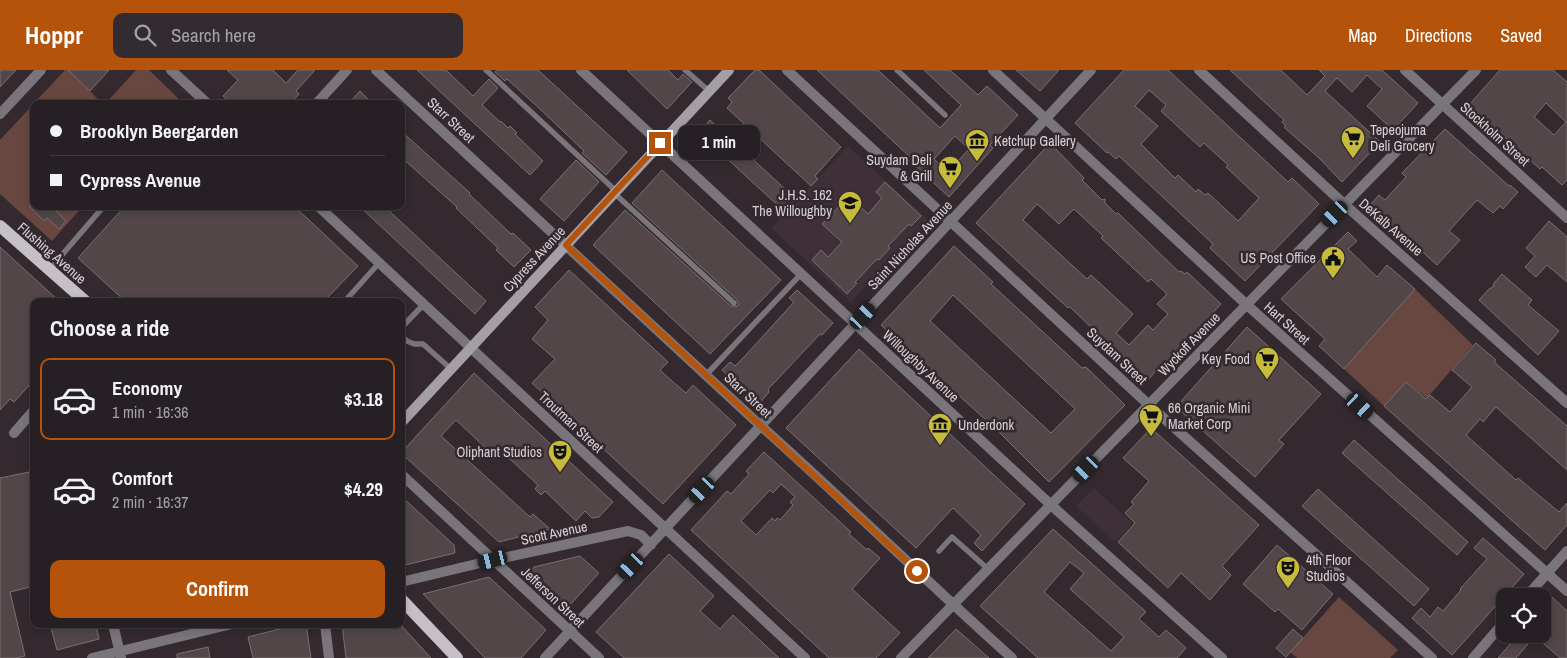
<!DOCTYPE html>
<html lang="en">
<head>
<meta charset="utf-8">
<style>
  :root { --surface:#261f23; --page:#322c30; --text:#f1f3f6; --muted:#a4a2a6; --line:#423d41; --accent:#b45309 }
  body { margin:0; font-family:"Archivo Narrow",sans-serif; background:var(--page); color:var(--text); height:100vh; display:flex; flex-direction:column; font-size:19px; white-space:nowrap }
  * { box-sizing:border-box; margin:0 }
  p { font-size:16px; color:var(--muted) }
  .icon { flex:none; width:28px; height:28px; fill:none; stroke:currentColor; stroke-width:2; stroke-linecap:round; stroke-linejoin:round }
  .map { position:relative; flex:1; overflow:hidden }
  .drawer { position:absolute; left:30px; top:228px; width:375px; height:330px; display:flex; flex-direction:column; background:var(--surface); border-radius:10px; box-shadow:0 2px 8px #0003,0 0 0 1px var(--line) }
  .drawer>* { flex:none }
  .top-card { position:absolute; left:30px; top:30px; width:375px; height:110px; border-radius:10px; box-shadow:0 2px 8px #0003,0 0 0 1px var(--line); display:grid; align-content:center; height:110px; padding:0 20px; background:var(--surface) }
  .buttons { position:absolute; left:1496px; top:518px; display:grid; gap:10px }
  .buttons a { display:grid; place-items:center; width:55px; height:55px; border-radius:10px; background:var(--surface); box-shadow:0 2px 8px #0003,0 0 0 1px var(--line); font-size:25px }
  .end { position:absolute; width:22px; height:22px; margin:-11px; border:6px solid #b45309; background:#fff; box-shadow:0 0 0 2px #fff }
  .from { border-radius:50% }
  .bubble { position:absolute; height:35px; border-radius:10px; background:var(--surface); box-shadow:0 2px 8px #0003,0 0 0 1px var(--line); font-size:16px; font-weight:700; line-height:35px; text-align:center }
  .car { position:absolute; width:15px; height:30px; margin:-15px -8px; border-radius:6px; box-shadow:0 0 4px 1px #0007; background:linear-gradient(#222 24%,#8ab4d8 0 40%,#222 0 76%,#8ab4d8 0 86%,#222 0) }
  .top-card b { display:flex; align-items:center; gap:18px; height:48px; font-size:19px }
  .top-card b+b { border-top:1px solid var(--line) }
  .top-card i { width:12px; height:12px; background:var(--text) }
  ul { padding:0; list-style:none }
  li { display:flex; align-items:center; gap:15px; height:82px; margin:0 10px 8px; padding:0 10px; border:2px solid transparent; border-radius:10px }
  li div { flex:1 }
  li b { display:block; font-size:19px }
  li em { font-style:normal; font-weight:700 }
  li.selected { border-color:var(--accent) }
  li>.icon { width:45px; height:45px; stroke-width:1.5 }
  h2 { padding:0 20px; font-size:22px; line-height:60px }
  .primary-button { display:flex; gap:10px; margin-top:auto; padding:10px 20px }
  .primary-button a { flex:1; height:58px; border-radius:10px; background:var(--accent); color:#fff; font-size:20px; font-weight:700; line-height:58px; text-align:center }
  header { display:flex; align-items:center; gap:30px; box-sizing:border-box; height:70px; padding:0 25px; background:var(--accent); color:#fff }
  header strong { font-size:24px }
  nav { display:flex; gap:28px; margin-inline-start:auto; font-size:18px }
  .search { width:350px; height:45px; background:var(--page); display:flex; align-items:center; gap:12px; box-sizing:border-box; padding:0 18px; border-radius:10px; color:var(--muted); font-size:19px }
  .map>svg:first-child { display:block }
</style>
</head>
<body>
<header>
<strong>Hoppr</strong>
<div class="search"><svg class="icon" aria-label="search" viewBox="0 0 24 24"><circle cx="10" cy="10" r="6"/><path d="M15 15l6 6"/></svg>Search here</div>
<nav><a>Map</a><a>Directions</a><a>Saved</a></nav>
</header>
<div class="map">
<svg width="1567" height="588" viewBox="0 0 1567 588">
  <rect width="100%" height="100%" fill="#33292f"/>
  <path fill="#3f2f39" d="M848,76L929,150L851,232L771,158Z
    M1094,418L1133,453L1115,472L1076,436Z"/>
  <path fill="#684741" d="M65,0H68L103,34H34V136H83L52,171L0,124V70Z
    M136,0H149L181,31L178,34H105Z
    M1415,219L1473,275L1427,328L1406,312L1384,336L1344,299Z
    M1339,527L1398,580L1390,588H1297L1290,582Z"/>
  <path fill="#524648" stroke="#7c6f71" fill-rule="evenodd" d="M0,0H16L0,17Z
    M68,0H109L90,21Z
    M227,0H273L286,13L298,0H315L296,21L299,24L290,34H232L223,26L238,10Z
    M417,0H446L473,26L489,9L498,18L482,35L500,52L501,51L508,58L510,56L517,63L515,64L543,91L530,105Z
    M497,0H538L627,82L606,105L582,83L584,81L540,39L507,9L505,11L495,2Z
    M627,0H668L678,10L683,4L692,12L667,39Z
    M755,0H759L841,77L815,106L818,109L811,116L727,38L732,32L728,28Z
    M817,0H878L940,58L961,35L924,0H950L978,25L987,16L1018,45L990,75L993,78L949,127L909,90L911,88ZM955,66L969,79L948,102L934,89Z
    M1016,0H1059L1040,21Z
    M1124,0H1168L1288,112L1292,108L1319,134L1245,211L1210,178L1213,174L1119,86L1116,89L1108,82L1107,83L1075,53ZM1149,20L1166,35L1161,41L1200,77L1204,73L1228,95L1226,97L1259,128L1238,151L1208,123L1205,125L1198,119L1196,122L1178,105L1175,108L1141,74L1158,56L1135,36Z
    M1230,0H1281L1307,25L1325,6L1319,0H1382L1418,33L1393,60L1367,36L1382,19L1367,5L1352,22L1337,8L1325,21L1380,72L1342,112L1319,88L1285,58V55L1282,52L1284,50Z
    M1500,0H1553L1567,12V110L1562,115L1542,97L1540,99L1469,35ZM1546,33L1566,52L1554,65L1534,47Z
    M360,21L373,34H348Z
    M710,50L796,129L785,142L699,63Z
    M1445,59L1509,116L1510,115L1518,122L1503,139L1500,136L1493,143L1477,130L1449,161L1460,170L1437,195L1370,135L1379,125L1385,130L1406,107L1402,103Z
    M401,61L470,123L469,124L511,164L513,163L531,180L514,197L496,180L498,178L456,138L457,137L401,87Z
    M1050,73L1084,108L1082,110L1102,130L1105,129V133L1116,144L1118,143L1179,202L1181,201L1185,204L1187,202L1221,234L1158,302L1156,301L1147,311L1070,237L1068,238L976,153ZM1037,134L1059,154L1074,139L1103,166L1101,168L1148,212L1151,209L1167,224L1157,234L1168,244L1153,260L1148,255L1129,275L1116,263L1133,244L1091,205L1087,209L1023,150Z
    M576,90L599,112L564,151L540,129Z
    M662,100L781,210L710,284L593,175L625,140L731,236H737L739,234L737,230L632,133Z
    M885,112L921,146L911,156L909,154L888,176L890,178L879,190L877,189L855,212L857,213L847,224L812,190L821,180L828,187L842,172L822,154L849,126L868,144L882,128L876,122Z
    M29,136H51L66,151L59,159L47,148L44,151Z
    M125,136H294L358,196L324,231H125L78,188Z
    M359,136H384L486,231L475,244Z
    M1549,151L1567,167V212L1547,195L1536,207L1525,197L1535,186L1526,178Z
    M1348,162L1357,171L1348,179L1377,207L1387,195L1415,219L1344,299L1319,276L1325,269L1281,229Z
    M954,176L993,212L991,214L1082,298L1086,297L1125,335L1049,412L997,360L881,255ZM953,225L1075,339L1051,363L930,251Z
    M0,177L59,231H34V310L14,332L10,329L0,340Z
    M569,200L668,292L660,300L673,312L686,323L693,315L736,355L663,434L532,313L555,289L532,269L548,250L535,237Z
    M1502,204L1532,230L1528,235L1559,261L1538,285L1479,230L1489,219L1493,217L1494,213Z
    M797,220L833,253L822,265L820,264L774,313L768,319L769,322L759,334L722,300L730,292L735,296L745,286L794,232L789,228Z
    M1247,257L1321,324L1279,370L1284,374L1255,407L1176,337Z
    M1476,273L1496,290L1494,292L1567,356V400L1496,337L1483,352L1480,349L1466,365L1516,410L1518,408L1559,442L1567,433V455L1545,480L1384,336L1406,312L1426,329L1430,325L1450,342L1472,317L1452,300Z
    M859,279L1025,434L982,481L974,473L981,465L953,438L916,478L786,358Z
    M474,303L613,432L599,447L592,448L585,441L576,451L545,421L541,425L535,419L538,415L498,378L492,384L456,350L441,366L530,447L533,444L550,459L499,472L401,383Z
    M1151,358L1259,455L1222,496L1231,505L1210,530L1181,503L1168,518L1118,472L1135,453L1125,443L1134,434L1131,432L1149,411L1123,388Z
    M1354,370L1468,472L1457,485L1342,383Z
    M764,382L851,462L849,464L867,480L868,478L880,488L852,519L900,563L876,588H829L691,460L727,421L731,424L749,404L746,401ZM781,414L795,427L790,432L793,435L780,450L777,448L775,451L772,448L756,465L741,451L770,420L773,423Z
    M34,401V516L10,522L25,586L16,588H0V408Z
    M1318,419L1429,519L1414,536L1302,436Z
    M401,426L454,475L455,483L401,496Z
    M1053,459L1146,542L1139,549L1159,567L1166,560L1186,578L1177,588H1038L980,536ZM1070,492L1084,503L1070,519L1124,567L1111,581L1044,522Z
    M1483,468L1524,504L1452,585L1412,548L1421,538L1430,547L1438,537L1443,541L1461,520L1460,519L1487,489L1474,478Z
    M1277,475L1333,524L1302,560L1278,539L1275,542L1243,514Z
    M669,484L714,526L700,541L720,559L733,545L779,588H624L596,562Z
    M580,486L599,503L568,537L530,502L534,497Z
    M489,507L546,560L521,588H485L423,524Z
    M1552,527L1567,541V588H1560L1535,566L1516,588H1498L1519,564H1542V538Z
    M50,554H96L99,569L57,580Z
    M299,554H306L311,588H253L248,567Z
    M342,554H400L431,588H346Z
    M956,559L989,588H928Z
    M1293,559L1303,568L1286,587L1276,578Z
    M208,577L210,588H177V584Z"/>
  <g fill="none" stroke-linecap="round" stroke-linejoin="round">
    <path stroke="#79757a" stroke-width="5.5" d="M486,0L616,121
      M685,0L709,21
      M897,0L945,45
      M614,123L734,233
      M49,200L104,136
      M345,231L379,193
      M401,258L424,234
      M401,266L407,271L414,274H423L451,299
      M706,305L801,204
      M939,481L952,467L988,499"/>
    <path stroke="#79757a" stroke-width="10" d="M171,0L208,34
      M376,0L761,356C846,432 927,512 1012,588
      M581,0L1051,435L1222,588
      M787,0L1149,335L1432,588
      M993,0L1247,235L1567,521
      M1199,0L1344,134L1567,333
      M1405,0L1567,148
      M316,34L347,0
      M0,44L41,0
      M318,136L805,588
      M14,363L34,340
      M401,404L599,588
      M401,512L493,490L628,461L641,465L651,475
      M1527,526L1567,481
      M113,554L121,588
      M325,554L329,588
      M92,588L232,554
      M545,588L1091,0
      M901,588L1476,0
      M1473,588L1505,551"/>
    <path stroke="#a49fa6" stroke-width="10" d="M401,353L729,0"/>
    <path stroke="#c5bfc8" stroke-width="12" d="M0,156L85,231
      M401,529L457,588"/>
  </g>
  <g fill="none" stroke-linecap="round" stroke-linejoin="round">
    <path stroke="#b45309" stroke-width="6" d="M660,73L566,175L917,501"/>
  </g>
  <defs>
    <symbol id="supermarket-pin" viewBox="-11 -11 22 30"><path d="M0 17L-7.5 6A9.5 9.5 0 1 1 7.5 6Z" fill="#c7bb3c" stroke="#33292f"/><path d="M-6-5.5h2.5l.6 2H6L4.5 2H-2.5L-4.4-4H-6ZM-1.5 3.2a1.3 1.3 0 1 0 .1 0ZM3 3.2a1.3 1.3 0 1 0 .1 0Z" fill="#111"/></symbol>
    <symbol id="museum-pin" viewBox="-11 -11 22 30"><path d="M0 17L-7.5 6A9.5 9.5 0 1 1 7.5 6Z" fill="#c7bb3c" stroke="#33292f"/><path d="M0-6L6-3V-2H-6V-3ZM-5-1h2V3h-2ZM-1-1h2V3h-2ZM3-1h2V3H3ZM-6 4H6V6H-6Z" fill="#111"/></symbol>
    <symbol id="school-pin" viewBox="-11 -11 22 30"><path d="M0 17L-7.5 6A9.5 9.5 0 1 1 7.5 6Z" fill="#c7bb3c" stroke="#33292f"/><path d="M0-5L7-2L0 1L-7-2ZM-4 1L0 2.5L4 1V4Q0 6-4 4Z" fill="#111"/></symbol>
    <symbol id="civic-pin" viewBox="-11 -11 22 30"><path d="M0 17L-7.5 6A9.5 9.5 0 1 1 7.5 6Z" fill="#c7bb3c" stroke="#33292f"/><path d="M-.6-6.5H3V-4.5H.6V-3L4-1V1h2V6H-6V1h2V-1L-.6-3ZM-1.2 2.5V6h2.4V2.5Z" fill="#111"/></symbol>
    <symbol id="theatre-pin" viewBox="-11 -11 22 30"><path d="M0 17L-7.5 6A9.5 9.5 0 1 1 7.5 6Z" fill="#c7bb3c" stroke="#33292f"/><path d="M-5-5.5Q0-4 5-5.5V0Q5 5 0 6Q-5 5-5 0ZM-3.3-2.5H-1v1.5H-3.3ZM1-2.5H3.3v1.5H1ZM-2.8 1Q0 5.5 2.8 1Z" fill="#111"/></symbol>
  </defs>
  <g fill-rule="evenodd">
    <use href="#supermarket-pin" x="1339" y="54" width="28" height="38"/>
    <use href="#museum-pin" x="963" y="57" width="28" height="38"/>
    <use href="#supermarket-pin" x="936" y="84" width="28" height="38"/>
    <use href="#school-pin" x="836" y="119" width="28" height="38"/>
    <use href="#civic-pin" x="1319" y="174" width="28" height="38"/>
    <use href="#supermarket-pin" x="1253" y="275" width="28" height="38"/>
    <use href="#supermarket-pin" x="1137" y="332" width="28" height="38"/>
    <use href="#museum-pin" x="926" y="341" width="28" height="38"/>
    <use href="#theatre-pin" x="546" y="368" width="28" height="38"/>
    <use href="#theatre-pin" x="1274" y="484" width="28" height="38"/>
  </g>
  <g text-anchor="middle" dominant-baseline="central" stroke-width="5" stroke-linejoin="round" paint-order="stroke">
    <g font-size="14" fill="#d7d1d5" stroke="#33292f">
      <text transform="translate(451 50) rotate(43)">Starr Street</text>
      <text transform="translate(1495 64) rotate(42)">Stockholm Street</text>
      <text transform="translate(1391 157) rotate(41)">DeKalb Avenue</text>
      <text transform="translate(910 175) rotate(-47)">Saint Nicholas Avenue</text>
      <text transform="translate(52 183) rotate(41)">Flushing Avenue</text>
      <text transform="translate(534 189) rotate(-47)">Cypress Avenue</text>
      <text transform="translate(1287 253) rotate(42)">Hart Street</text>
      <text transform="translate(1189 274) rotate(-46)">Wyckoff Avenue</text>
      <text transform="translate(1117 286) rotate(43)">Suydam Street</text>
      <text transform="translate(921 296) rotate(43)">Willoughby Avenue</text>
      <text transform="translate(748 325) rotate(43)">Starr Street</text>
      <text transform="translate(571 352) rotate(43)">Troutman Street</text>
      <text transform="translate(554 463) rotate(-12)">Scott Avenue</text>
      <text transform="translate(553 527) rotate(43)">Jefferson Street</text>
    </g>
    <g font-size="14" fill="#d7d1d5" stroke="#33292f" text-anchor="start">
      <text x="1370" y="60">Tepeojuma<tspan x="1370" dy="16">Deli Grocery</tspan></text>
      <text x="994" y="71">Ketchup Gallery</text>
      <text x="932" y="90" text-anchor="end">Suydam Deli<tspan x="932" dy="16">&amp; Grill</tspan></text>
      <text x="832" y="125" text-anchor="end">J.H.S. 162<tspan x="832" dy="16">The Willoughby</tspan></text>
      <text x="1316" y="188" text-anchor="end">US Post Office</text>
      <text x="1250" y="289" text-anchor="end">Key Food</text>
      <text x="1168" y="338">66 Organic Mini<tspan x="1168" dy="16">Market Corp</tspan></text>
      <text x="958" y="355">Underdonk</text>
      <text x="542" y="382" text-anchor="end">Oliphant Studios</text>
      <text x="1306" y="490">4th Floor<tspan x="1306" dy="16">Studios</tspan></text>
    </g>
  </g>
</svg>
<div class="buttons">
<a><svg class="icon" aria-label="locate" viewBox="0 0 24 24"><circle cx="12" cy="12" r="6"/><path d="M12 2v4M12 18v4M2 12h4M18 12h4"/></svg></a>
</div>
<i class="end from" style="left:917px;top:501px"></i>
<i class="end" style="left:660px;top:73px"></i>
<div class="bubble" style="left:678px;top:55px;width:82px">1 min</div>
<i class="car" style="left:1335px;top:144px;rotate:224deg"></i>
<i class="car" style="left:863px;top:246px;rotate:43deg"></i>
<i class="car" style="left:1360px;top:336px;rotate:132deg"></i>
<i class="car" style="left:1086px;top:399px;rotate:224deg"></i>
<i class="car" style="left:702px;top:420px;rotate:223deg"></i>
<i class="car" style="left:493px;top:490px;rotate:256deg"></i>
<i class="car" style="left:631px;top:496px;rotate:223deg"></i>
<div class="top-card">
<b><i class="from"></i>Brooklyn Beergarden</b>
<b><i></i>Cypress Avenue</b>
</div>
<section class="drawer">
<h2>Choose a ride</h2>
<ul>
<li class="selected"><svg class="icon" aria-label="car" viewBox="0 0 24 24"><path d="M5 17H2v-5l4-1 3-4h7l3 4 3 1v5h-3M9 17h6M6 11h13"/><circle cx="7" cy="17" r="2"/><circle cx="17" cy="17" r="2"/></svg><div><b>Economy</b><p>1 min · 16:36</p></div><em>$3.18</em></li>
<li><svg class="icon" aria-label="car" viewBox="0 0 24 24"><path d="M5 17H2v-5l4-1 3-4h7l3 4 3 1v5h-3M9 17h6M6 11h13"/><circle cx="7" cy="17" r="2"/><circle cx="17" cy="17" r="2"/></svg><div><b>Comfort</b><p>2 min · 16:37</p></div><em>$4.29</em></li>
</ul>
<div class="primary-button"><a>Confirm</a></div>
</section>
</div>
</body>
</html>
